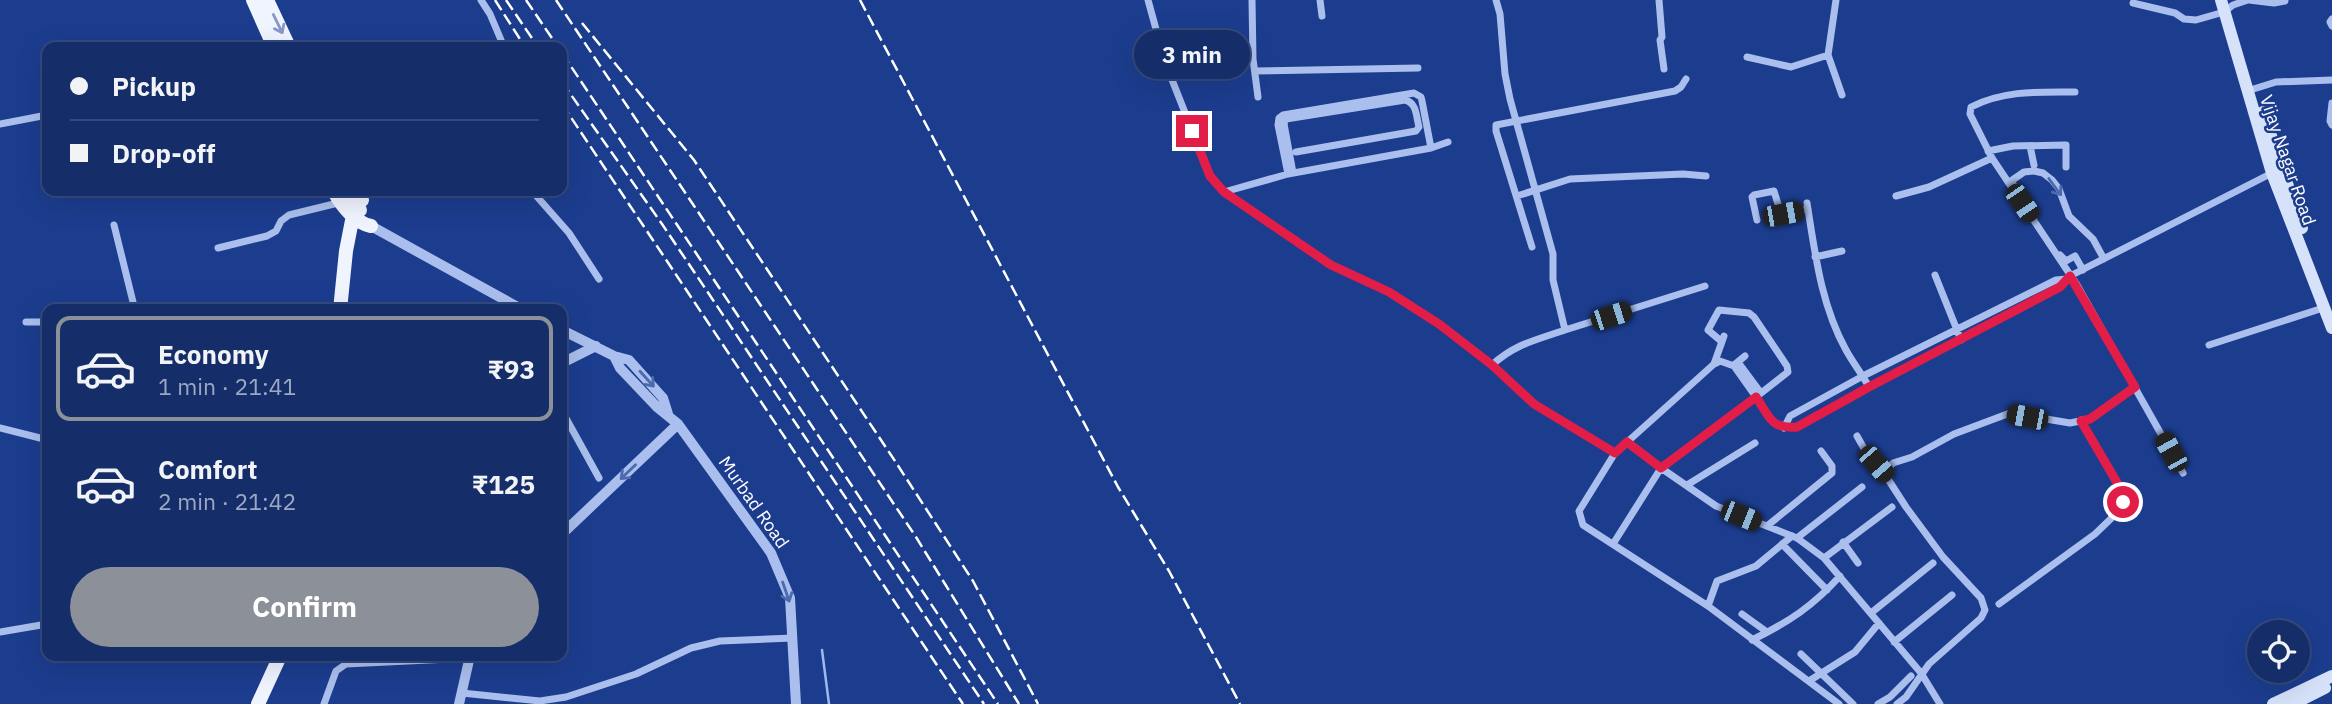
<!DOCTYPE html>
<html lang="en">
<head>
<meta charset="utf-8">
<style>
  :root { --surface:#152e6a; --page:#1e3670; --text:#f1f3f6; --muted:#9da8c1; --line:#344a7e; --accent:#8c9099 }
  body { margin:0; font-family:"IBM Plex Sans",sans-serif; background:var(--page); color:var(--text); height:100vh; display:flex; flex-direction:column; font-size:26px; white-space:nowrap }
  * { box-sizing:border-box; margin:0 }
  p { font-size:23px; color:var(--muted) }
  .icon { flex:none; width:38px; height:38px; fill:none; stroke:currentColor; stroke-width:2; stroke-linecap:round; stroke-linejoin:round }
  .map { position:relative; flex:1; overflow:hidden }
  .drawer { position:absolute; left:42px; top:304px; width:525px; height:357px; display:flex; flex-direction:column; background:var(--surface); border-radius:14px; box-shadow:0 7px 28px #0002,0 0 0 2px var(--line) }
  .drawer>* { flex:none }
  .banner { position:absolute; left:42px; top:42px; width:525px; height:154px; border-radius:14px; box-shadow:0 7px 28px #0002,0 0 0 2px var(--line); display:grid; align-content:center; height:154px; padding:0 28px; background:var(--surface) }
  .fabs { position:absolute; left:2247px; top:620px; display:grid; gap:14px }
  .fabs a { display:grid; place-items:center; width:63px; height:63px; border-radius:50%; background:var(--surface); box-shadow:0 7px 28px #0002,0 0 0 2px var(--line); font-size:35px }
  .end { position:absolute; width:32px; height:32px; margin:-16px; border:9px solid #e11d48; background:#fff; box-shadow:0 0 0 4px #fff }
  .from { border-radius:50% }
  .bubble { position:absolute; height:49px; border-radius:24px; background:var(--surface); box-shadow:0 7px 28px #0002,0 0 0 2px var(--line); font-size:23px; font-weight:700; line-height:49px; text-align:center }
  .car { position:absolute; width:21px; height:42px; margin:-21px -10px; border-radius:9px; box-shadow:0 0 5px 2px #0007; background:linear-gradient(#222 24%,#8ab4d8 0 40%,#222 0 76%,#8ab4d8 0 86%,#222 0) }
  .banner b { display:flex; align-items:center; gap:24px; height:66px; font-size:26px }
  .banner b+b { border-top:2px solid var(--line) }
  .banner i { width:18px; height:18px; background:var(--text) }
  ul { padding:12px 0 0; list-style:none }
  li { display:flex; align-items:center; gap:21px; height:105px; margin:0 14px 10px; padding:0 14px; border:4px solid transparent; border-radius:14px }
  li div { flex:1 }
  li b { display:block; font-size:26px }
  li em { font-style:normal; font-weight:700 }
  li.current { border-color:var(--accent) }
  li>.icon { width:63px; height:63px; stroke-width:1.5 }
  .button { display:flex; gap:14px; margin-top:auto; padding:14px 28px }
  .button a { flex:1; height:80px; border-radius:42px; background:var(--accent); color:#fff; font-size:28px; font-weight:700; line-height:80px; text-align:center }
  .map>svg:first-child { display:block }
</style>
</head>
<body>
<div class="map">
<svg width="2332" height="704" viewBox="0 0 2332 704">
  <rect width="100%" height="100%" fill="#1c3d8e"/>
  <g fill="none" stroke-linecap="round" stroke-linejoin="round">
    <path stroke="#9db7ef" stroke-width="2.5" d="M822,650L829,704"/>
    <path stroke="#aabfed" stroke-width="7" d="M481,0L490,14L504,47
      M1148,0L1165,62L1210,176L1224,192L1331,265L1389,292L1439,324L1492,365L1534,404L1615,453
      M1252,0L1253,59L1258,97
      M1320,0L1322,16
      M1659,0L1662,37L1660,40L1664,69
      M2249,0L2274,3L2285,1
      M2133,3L2175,13L2184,19L2196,20L2224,12L2233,5L2248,0
      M2332,19L2330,22L2332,26
      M1828,55L1842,95
      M1747,57L1791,67L1828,55L1836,0
      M1255,71L1418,68
      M2247,91L2276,82L2332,80
      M2075,92C2040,92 2004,90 1971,107L1970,114L1992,158L2077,285L2183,473
      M2332,103L2330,121L2332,125
      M0,124L47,115
      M2030,146L2034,165
      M1988,151L2013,146L2066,145V167
      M1293,173L1284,124L1286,119L1405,100C1417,103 1416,116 1419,127L1416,131L1296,152
      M1288,174L1278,125L1279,118L1283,115L1414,93L1421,97L1422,101L1431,148
      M2015,187L2011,181L2024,172L2034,171L2043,173L2052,180L2059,189L2069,216L2093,239L2104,259
      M532,191L569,233L599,279
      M1224,192L1288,174L1431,148L1448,142
      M1517,196L1570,179L1683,174L1706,176
      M1896,196L1929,187L1992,158
      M1807,203C1815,253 1821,305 1846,350C1853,363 1862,374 1869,387
      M1757,220L1752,197L1754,195L1774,191L1781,214L1808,209
      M114,225L135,310
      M1532,247L1496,131V125L1675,91L1681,87L1686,79
      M218,248L267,236L276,231L281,221L289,215L342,202
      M2060,255L2066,261L2075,256L2083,270
      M1815,257L1842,251
      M1935,275L1961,340
      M26,322H47
      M1565,330L1705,286
      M1721,341L1708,330L1719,310L1749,313L1754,317L1787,366L1788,372L1756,397L1734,366L1720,361L1714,364L1615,453L1579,511L1583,525L1708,606L1839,704
      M2209,345L2323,308
      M1738,362L1761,393
      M1714,364L1724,336
      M1492,365C1515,344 1536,340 1565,330L1553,280V254L1510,99L1505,74L1500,14L1496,0
      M1734,365L1745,356
      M562,411L599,478
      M0,428L44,439
      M1784,428L1790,416L1863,376L2056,280L2067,279
      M1857,436L1866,452L1886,475
      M1627,442L1661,468L1716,506L1797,538L1824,558L1921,673L1940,704
      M1687,485L1755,443
      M1767,526L1832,473V466L1821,451
      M1797,538L1862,487
      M1843,542L1858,563
      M1613,544L1661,468L1756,397C1770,417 1770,429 1797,427L1869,387L2060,287L2070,276L2274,172
      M1782,544L1827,590
      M1824,558L1892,507
      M1999,604L2095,534L2122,508L2124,502L2121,491L2081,420
      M1708,606L1717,581L1756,566L1792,536
      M1871,613L1933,563
      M1742,614L1767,632
      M0,632L47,624
      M1752,640C1789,622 1813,606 1840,576
      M1894,642L1952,595
      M1801,654L1853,704
      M1809,681L1855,652L1879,623
      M462,693L540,701L566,697L636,674L691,648L720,641L793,638
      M324,704L336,671L346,664L470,658
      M1878,704L1890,697L1911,676
      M1897,704L1906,697L1929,664L1981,618L1985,610L1981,598L1943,557L1906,507L1886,476L1887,470L1893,463L1912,457L1954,434L2010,413L2070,423L2090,419L2135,387"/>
    <path stroke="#aabfed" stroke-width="10" d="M371,226L523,310
      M562,330L614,356L629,360L663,398L668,414
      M614,356L620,368L657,407L678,424L771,553L790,598L796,704
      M562,363L596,346
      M562,534L678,424
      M459,704L470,656"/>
    <path stroke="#d6e1fa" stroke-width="12" d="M2221,0L2272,173L2332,328
      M2263,112L2302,228
      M2273,704L2332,676
      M2293,704L2325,688"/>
    <path stroke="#f0f4ff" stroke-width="14" d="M253,0L274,47
      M267,0L289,47
      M334,191C341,205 355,223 371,226
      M346,191L350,200L360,210
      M340,310L346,251L355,205L362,200
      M258,704L280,656"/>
    <path stroke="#fff" stroke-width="2.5" stroke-dasharray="12 5" stroke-linecap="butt" d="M495,0L525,47
      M506,0L538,47
      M526,0L558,47
      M556,0L916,537L1019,704
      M860,0L1118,487L1169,571L1240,704
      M582,23L694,160L893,458L973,581L1038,704
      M562,53L998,704
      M562,82L662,224L984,704
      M562,104L963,704"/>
  </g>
  <defs><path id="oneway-shaft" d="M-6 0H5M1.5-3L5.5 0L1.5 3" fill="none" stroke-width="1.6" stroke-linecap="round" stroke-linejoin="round" transform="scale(1.75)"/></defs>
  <use stroke="#8698c6" href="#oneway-shaft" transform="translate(278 24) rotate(64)"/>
  <g stroke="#4e6aaf">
    <use href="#oneway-shaft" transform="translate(2055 187) rotate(54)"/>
    <use href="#oneway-shaft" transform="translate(647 379) rotate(48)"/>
    <use href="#oneway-shaft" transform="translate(628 472) rotate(136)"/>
    <use href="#oneway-shaft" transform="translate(786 592) rotate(71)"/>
  </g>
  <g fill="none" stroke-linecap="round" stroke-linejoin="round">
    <path stroke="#e11d48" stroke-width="9" d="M1192,131L1210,176L1224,192L1331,265L1389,292L1439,324L1492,365L1534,404L1615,453L1627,442L1661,468L1756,397C1770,417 1770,429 1797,427L1869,387L2060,287L2070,276L2135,387L2090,419L2081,421L2122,491L2123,502"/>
  </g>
  <g text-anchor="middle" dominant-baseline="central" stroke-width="5" stroke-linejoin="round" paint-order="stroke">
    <g font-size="18" fill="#fff" stroke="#1c3d8e">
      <text transform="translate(2288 160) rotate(71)">Vijay Nagar Road</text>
      <text transform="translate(754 502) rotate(55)">Murbad Road</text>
    </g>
  </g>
</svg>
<div class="fabs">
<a><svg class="icon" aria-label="locate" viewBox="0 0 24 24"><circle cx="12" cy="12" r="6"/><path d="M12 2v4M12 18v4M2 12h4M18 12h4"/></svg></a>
</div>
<i class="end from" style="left:2123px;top:502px"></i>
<i class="end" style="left:1192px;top:131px"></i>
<div class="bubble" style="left:1134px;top:30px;width:116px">3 min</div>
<i class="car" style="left:2022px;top:203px;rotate:146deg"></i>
<i class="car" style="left:1783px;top:214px;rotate:80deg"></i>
<i class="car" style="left:1611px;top:316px;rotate:72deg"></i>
<i class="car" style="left:2027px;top:417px;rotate:281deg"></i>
<i class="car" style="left:2171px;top:452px;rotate:331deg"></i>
<i class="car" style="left:1876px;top:464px;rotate:139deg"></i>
<i class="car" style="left:1741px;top:516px;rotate:112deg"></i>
<div class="banner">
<b><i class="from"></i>Pickup</b>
<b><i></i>Drop-off</b>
</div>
<section class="drawer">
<ul>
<li class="current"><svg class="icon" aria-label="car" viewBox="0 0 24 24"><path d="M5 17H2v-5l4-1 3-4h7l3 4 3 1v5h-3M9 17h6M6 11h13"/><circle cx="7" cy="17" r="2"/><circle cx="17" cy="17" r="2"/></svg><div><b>Economy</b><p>1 min · 21:41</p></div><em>₹93</em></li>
<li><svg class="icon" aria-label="car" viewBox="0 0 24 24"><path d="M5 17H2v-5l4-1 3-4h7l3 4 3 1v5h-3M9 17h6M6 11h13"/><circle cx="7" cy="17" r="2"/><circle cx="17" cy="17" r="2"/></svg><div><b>Comfort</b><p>2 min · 21:42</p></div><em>₹125</em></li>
</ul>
<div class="button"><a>Confirm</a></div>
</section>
</div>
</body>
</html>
